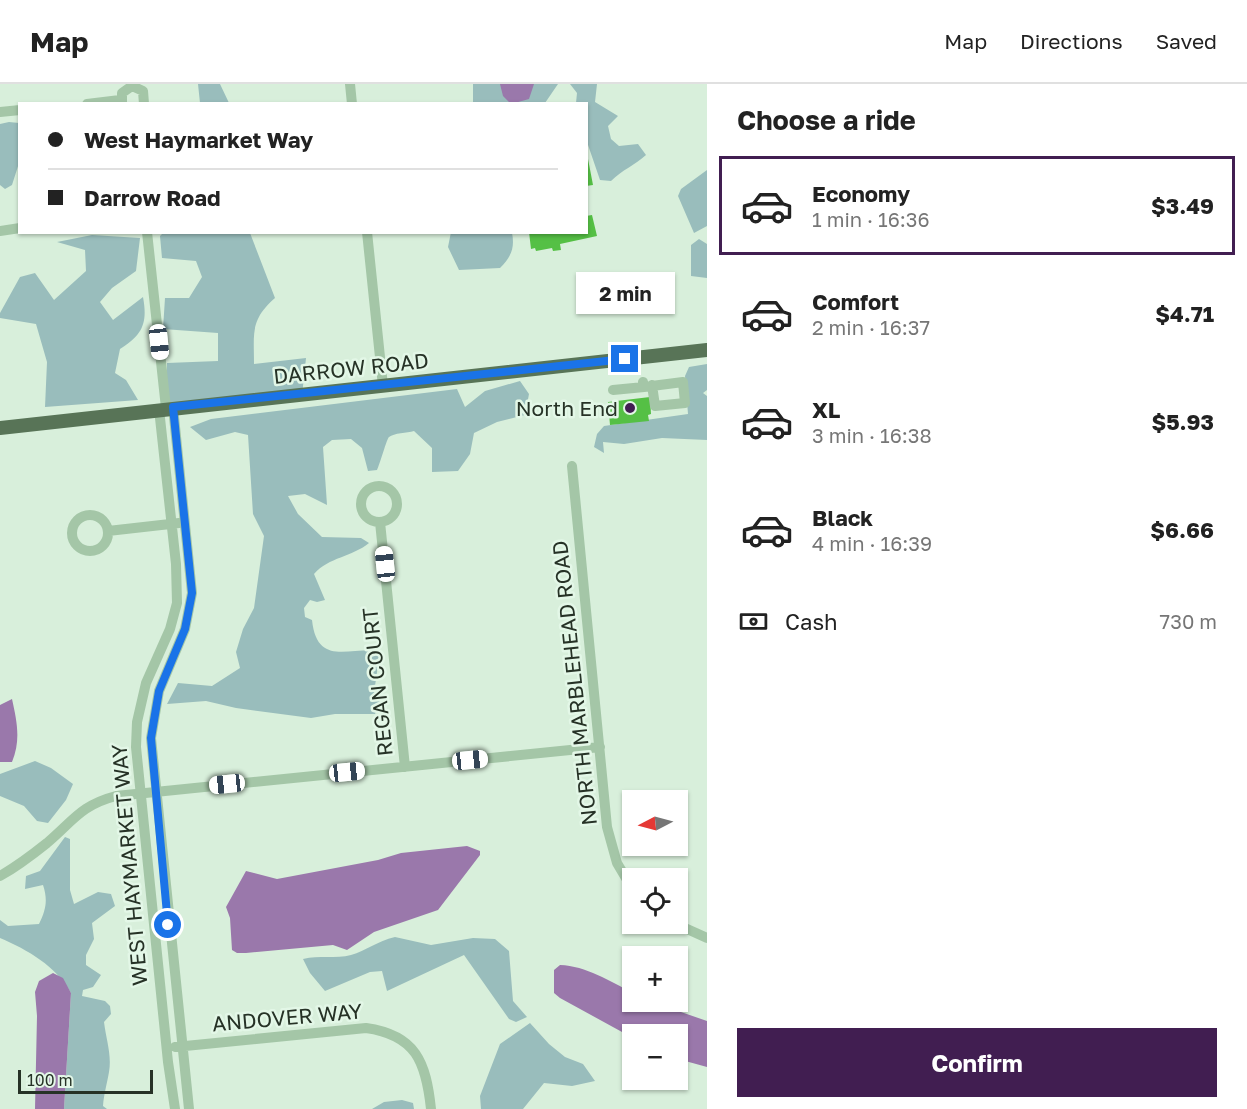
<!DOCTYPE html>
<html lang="en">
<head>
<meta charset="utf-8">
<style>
  :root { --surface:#fff; --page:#f2f2f2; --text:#222; --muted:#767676; --line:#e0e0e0; --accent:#411e51 }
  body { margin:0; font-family:"Golos Text",sans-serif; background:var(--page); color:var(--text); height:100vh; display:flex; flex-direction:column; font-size:22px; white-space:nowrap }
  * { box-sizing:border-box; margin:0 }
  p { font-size:20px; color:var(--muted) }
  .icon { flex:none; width:33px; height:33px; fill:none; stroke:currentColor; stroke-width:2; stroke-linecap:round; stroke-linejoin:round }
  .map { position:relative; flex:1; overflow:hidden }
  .sheet { display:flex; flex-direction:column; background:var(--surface); width:540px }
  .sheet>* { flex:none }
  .top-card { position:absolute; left:18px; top:18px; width:570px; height:132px; border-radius:0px; box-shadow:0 2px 4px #0004; display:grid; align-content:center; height:132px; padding:0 30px; background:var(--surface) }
  .needle { width:39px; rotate:264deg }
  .controls { position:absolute; left:622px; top:706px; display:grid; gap:12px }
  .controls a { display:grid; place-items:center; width:66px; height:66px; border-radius:0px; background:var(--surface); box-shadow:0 2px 4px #0004; font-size:30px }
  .scale { position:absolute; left:18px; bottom:15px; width:135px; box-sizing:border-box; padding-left:6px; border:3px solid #263226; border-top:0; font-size:16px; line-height:21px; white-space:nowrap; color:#263226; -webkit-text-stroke:4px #e3f7e7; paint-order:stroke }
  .end { position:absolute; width:27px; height:27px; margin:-14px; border:8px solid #1a73e8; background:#fff; box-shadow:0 0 0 3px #fff }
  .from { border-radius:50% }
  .bubble { position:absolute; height:42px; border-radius:0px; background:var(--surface); box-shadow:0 2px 4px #0004; font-size:20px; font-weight:700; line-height:42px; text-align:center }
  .car { position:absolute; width:18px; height:36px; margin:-18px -9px; border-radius:8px; box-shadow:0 0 4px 2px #0007; background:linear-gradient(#fff 24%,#345 0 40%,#fff 0 76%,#345 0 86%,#fff 0) }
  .top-card b { display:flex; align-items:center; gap:21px; height:57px; font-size:22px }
  .top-card b+b { border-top:2px solid var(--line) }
  .top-card i { width:15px; height:15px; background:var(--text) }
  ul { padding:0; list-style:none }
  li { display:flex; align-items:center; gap:18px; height:99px; margin:0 12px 9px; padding:0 18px; border:3px solid transparent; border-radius:0px }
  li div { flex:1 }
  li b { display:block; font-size:22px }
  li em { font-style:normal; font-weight:700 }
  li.on { border-color:var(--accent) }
  li>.icon { width:54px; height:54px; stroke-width:1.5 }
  h2 { padding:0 30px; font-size:27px; line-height:72px }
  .pay { display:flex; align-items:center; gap:15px; height:66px; padding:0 30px; font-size:22px }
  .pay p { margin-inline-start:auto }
  .button { display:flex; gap:12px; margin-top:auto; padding:12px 30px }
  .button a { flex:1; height:69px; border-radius:0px; background:var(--accent); color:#fff; font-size:24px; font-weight:700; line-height:69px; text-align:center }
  header { display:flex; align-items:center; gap:36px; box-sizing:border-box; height:84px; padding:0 30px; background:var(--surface); border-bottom:2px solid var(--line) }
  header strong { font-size:28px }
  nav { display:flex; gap:33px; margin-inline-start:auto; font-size:21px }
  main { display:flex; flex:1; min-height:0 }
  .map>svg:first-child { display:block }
</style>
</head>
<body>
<header>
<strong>Map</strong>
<nav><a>Map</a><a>Directions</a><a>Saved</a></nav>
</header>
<main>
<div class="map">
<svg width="707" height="1025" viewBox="0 0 707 1025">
  <rect width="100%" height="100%" fill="#d8efdb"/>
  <path fill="#99bdbc" d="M198,0H220L229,19H200Z
    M473,0H558L545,19L473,20Z
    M570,0H597L595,18L618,32L608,42L611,55L619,62L638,60L646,71C635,81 622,86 611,97L600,96L587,58L586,20L576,19L577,9Z
    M9,38L19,39V79L12,101L5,105L0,101V40Z
    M707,86V142L694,149L678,112L681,105Z
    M164,148L250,149L275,214C250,236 254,249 254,280L306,274L302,311L166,324L167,279L218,277V249L163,245L165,214H189L202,193L196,177L162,174L160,152Z
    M451,148L512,149C515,164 511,173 500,184L459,186L448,163Z
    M92,151L140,154L136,187L112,204L100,218L113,236L143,213C148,240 142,251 120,265L115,289L126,296L138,316L45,323L47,278L36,240L0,234V229L20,193L35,189L54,216L86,187L85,166L57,158Z
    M699,155L707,160V194L691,192V161Z
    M707,280V306L703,309L707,312V356L662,354L624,360L603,358L604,369L594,363L597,350L604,342L688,330L685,292L689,283Z
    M520,297L529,310L525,331L497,338L474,349L470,370L458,387L432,388V364L414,347C407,349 394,349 389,353C387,354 380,380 377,386L368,387L362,364L351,355L332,356L323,363L327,421L305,410L288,412L298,430L322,453L361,454L369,459C352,473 329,473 314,490L325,516L317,518L310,516L304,524L305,533L312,536C317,584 351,562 380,567L375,602L380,619L375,630H335L311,634L236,624L206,617L167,620L178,599L212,602L240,584L236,568L243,545L254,524L264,452L253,430L248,351L235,348L206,356L190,343L211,335L457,305L465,323L485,307Z
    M35,677L51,684L73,700L66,716L48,739L37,737L24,722L0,712V690Z
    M65,753L70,755V806L74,820L98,808L111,810L115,822L92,839L94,855L86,871V881L101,891L93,903L83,906L82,912L105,917L110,922L111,930L104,938C106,955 112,971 109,988C107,1000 104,1009 103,1022L107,1025H64L71,909C56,882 28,866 0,854V836L8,842L39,840C46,826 48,816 43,801L25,805L26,792L40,787Z
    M395,853L431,861L473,854L495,855L509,867L513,917L527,933L516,938L509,935L464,871L387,907L382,887L370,888L325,907L310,889L303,875C319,871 336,875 351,871C366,867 377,857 395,853Z
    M530,939L549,960L565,973L583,980L595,997L572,1002L544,999L523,1025H481L480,1012L500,960Z
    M402,1016L413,1019L414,1025H372L384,1018Z"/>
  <path fill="#9a78ab" d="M500,0H534L529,15L511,20L503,12Z
    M12,615C17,638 21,656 12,678H0V621Z
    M467,762L480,767V771L438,826L374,848L347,866L333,861L246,869H237L232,866L230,834L226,823L246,787L277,795L378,776L401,769Z
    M560,881C586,882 610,897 633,909V918H652L707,937V983L678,975V951H633V954L560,914L554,909V886Z
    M53,889L63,894L71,909L64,1025H35L37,932L35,908L39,897Z"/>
  <path fill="#55c045" d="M588,75L593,101L586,102V76Z
    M592,131L597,152L560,160L561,166L553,167L552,164L536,167L535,164L531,165L529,148H586V132Z
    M650,313L651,330L648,331L649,337L610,341L608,318Z"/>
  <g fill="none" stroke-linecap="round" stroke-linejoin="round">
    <path stroke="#a4c6a7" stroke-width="10" d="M350,0L352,20
      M87,20L120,16
      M122,20V9L132,2L143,7L144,20
      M0,28L20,26
      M0,147L20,144
      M147,148L166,324
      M367,148L383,302
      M644,303L683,298L685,319L655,322L652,301
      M613,306L644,303L643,298
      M173,323L192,509L185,545L159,607L151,654L189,1025
      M159,325L176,480L177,519L170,545L146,599L137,638L136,663L168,978L175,1025
      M572,382L607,743L617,779L633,806
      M361 420a18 18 0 1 1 36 0a18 18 0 1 1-36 0Z
      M72 449a18 18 0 1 1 36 0a18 18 0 1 1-36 0Z
      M380,438L405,683
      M108,447L179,439
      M0,792C16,783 32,771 47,759C73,737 81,721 116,712L600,663
      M676,840L707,854
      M175,963L366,944C416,951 426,978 431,1025"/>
    <path stroke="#587457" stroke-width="14" d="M0,344L707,266"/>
  </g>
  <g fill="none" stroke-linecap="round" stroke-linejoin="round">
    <path stroke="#1a73e8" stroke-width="8" d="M168,841L151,654L159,607L185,545L192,509L173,323L625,275"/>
  </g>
  <circle fill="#411e51" stroke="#e3f7e7" stroke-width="2" cx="630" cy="324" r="6"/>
  <g text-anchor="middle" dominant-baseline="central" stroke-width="5" stroke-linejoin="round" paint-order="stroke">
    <g font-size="21" fill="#263226" stroke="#e3f7e7">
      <text transform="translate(351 284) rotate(-6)">DARROW ROAD</text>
      <text transform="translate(377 598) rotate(-96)">REGAN COURT</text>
      <text transform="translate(574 599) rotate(-96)">NORTH MARBLEHEAD ROAD</text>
      <text transform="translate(129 781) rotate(-95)">WEST HAYMARKET WAY</text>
      <text transform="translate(287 933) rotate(-5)">ANDOVER WAY</text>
    </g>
    <g font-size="21" fill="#263226" stroke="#e3f7e7" text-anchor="end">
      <text x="618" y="324">North End</text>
    </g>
  </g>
</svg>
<div class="controls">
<a><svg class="needle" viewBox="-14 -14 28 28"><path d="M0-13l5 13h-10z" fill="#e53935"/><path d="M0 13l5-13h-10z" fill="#767676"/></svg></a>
<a><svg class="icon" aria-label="locate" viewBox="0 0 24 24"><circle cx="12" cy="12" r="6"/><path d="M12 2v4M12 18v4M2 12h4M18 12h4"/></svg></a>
<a>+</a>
<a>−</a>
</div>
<div class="scale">100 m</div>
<i class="end from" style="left:168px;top:841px"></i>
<i class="end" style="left:625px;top:275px"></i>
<div class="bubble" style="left:576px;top:188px;width:99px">2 min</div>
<i class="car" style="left:159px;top:258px;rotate:174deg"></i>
<i class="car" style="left:385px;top:480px;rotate:354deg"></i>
<i class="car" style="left:470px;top:676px;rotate:84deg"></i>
<i class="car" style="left:347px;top:688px;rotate:84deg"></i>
<i class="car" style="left:227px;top:700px;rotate:264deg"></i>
<div class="top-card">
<b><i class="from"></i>West Haymarket Way</b>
<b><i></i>Darrow Road</b>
</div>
</div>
<section class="sheet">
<h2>Choose a ride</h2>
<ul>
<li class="on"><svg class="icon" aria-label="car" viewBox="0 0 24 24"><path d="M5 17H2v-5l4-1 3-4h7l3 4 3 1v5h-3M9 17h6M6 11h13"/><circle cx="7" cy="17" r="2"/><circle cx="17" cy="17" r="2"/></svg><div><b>Economy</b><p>1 min · 16:36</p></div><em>$3.49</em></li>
<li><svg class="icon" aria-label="car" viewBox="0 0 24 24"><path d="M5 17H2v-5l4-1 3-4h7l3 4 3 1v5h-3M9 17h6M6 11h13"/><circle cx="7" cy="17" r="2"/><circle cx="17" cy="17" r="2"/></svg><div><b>Comfort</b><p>2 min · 16:37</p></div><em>$4.71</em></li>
<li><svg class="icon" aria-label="car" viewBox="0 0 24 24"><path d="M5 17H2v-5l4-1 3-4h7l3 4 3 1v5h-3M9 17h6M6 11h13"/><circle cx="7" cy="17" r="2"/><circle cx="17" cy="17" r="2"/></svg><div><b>XL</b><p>3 min · 16:38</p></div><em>$5.93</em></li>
<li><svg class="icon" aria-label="car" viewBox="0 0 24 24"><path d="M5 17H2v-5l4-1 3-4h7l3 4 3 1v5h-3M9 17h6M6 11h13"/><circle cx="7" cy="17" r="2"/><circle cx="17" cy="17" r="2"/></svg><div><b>Black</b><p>4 min · 16:39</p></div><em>$6.66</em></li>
</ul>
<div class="pay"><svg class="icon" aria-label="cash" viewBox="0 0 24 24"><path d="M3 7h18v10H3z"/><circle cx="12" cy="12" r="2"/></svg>Cash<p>730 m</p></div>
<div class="button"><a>Confirm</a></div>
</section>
</main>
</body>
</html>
